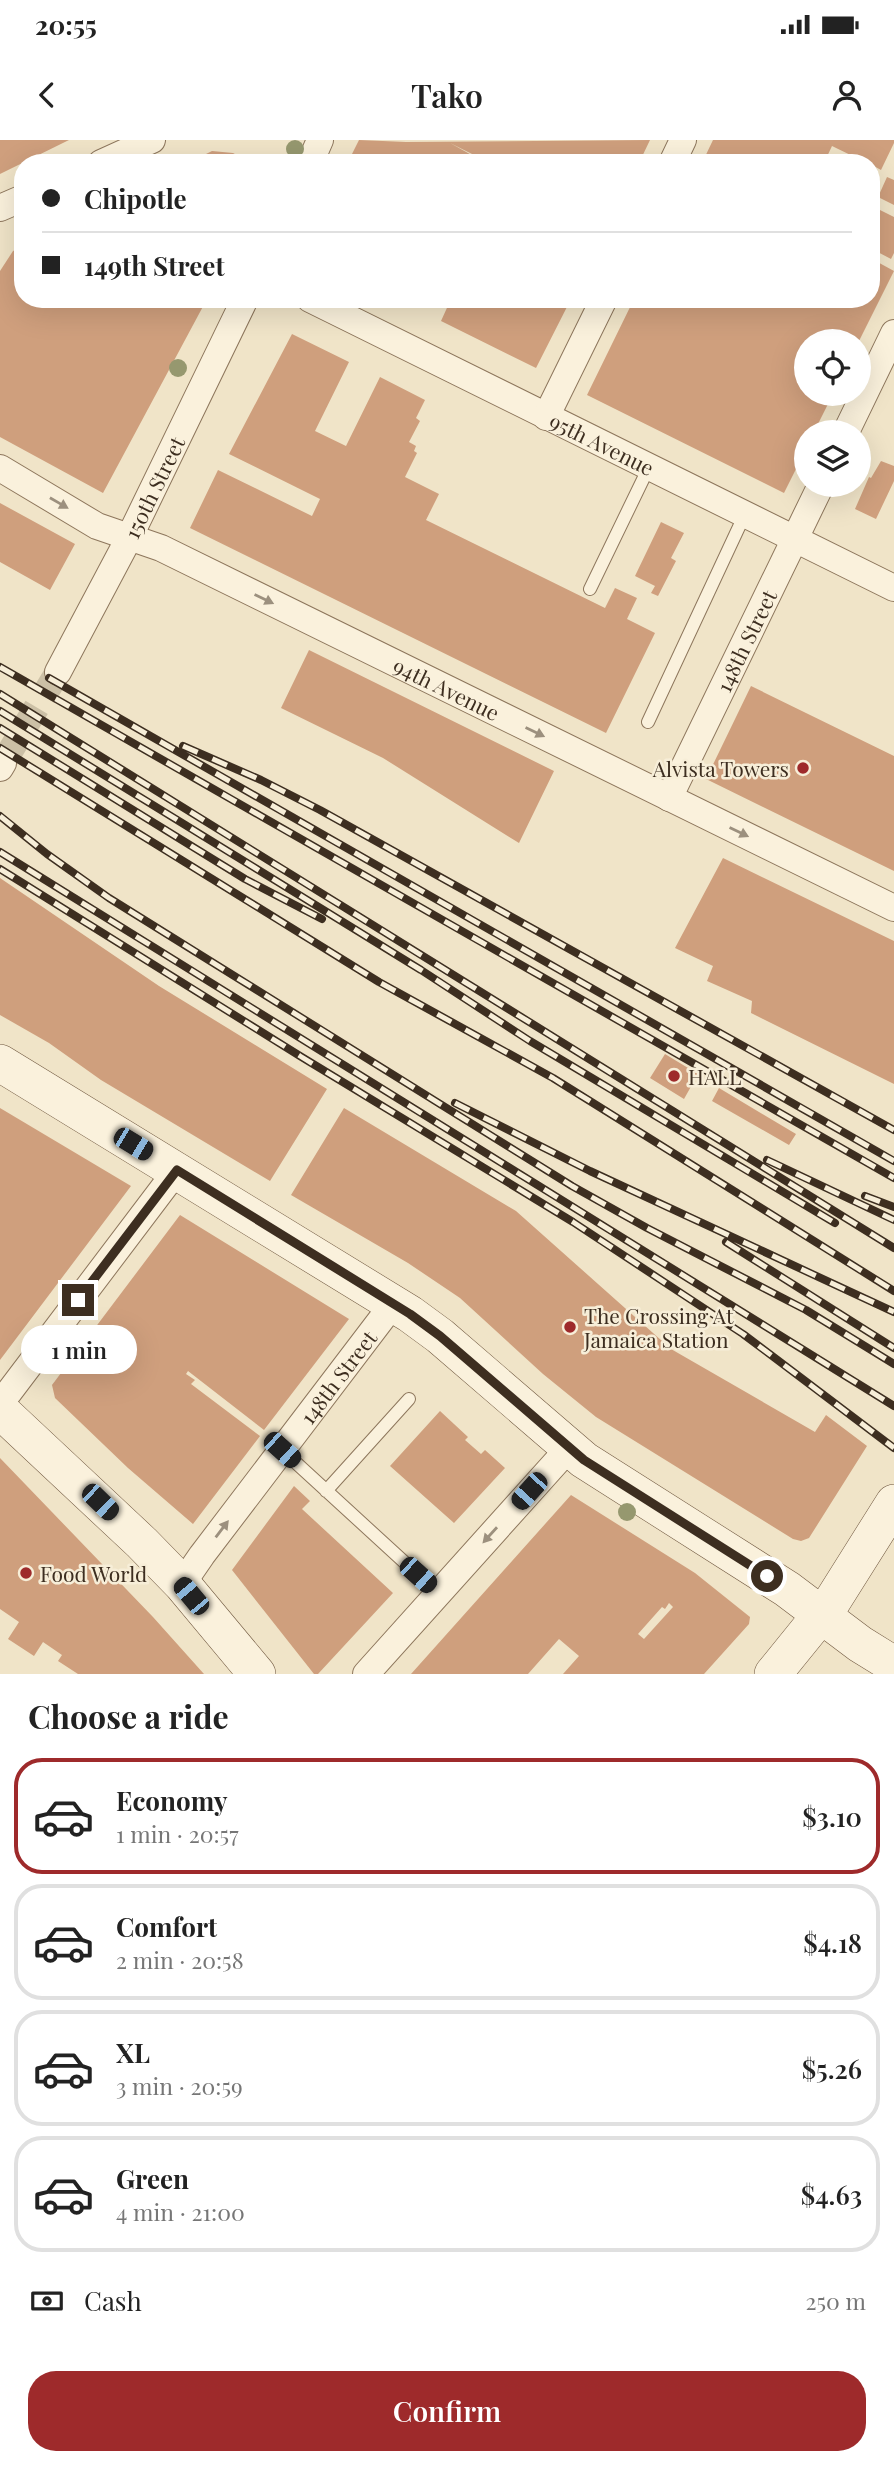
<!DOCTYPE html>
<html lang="en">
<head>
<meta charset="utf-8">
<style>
  :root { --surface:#fff; --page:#f2f2f2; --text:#222; --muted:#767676; --line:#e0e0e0; --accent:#9e2a2b }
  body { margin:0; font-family:"Playfair Display",serif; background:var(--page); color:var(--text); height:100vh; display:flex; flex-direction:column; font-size:26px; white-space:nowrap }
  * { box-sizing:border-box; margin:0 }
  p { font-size:23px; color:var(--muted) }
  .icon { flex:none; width:38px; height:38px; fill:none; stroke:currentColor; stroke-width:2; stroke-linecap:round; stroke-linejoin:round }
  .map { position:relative; height:1534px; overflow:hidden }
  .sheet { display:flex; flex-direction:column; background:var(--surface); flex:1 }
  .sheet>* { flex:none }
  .hud { position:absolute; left:14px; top:14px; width:866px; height:154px; border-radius:28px; box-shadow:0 7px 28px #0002; display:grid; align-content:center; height:154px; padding:0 28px; background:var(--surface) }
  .buttons { position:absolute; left:794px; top:189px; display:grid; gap:14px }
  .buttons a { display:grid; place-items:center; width:77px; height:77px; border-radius:50%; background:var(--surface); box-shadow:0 7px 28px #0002; font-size:35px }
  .end { position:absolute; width:32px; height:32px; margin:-16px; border:9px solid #3d2e20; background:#fff; box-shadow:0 0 0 4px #fff }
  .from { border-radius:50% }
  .bubble { position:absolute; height:49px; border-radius:24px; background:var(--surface); box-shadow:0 7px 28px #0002; font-size:23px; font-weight:600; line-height:49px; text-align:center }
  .car { position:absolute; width:21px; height:42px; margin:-21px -10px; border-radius:9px; box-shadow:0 0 5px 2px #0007; background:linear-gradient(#222 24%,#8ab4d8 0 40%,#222 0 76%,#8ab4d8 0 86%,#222 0) }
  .hud b { display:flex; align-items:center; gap:24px; height:66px; font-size:26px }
  .hud b+b { border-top:2px solid var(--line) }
  .hud i { width:18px; height:18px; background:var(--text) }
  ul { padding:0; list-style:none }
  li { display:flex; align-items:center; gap:21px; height:116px; margin:0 14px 10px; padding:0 14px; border:4px solid var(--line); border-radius:28px }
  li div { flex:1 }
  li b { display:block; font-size:26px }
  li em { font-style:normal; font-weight:600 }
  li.on { border-color:var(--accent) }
  li>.icon { width:63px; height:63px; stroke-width:1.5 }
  h2 { padding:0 28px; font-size:32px; line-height:84px }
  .pay { display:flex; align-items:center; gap:18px; height:77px; padding:0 28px; font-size:26px }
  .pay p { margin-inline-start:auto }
  .action { display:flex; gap:14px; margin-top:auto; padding:14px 28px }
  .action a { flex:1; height:80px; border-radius:28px; background:var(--accent); color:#fff; font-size:28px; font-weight:600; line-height:80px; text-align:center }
  .status { display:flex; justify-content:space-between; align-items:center; height:49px; padding:0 35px; background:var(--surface); direction:ltr }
  .status svg { height:19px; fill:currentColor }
  header { display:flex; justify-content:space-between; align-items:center; height:91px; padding:0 28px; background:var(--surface); font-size:32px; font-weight:600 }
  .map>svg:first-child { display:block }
</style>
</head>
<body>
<div class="status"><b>20:55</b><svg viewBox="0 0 49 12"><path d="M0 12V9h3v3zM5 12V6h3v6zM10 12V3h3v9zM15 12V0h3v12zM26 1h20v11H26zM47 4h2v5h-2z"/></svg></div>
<header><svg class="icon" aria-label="back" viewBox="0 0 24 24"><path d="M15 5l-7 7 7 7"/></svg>Tako<svg class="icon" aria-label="person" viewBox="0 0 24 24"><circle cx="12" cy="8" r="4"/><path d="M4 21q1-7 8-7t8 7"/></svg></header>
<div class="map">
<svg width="894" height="1534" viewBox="0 0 894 1534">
  <rect width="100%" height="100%" fill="#f0e4c8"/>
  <path fill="#cf9f7d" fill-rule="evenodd" d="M0,0H69L0,34Z
    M359,0L406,2L650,0L639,23H490L450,3L486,23H366L351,16Z
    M713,0H894V3L881,30L872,25V23H867L832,6L824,23H702Z
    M212,11L233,13L252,23H188Z
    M887,37L894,40V65L878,57Z
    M872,66L894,77V113L891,119L872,109Z
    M23,106V159H207L103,353L0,297V131L13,111Z
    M872,119L894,131L859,201H807V254H833L814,292H807V307L784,353L587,255L634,159H872Z
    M451,159H571L536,228L441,181Z
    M292,194L349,222L315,291L346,306L380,237L425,260L416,278L420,281L409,302L416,306L414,311L417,313L405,337L439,354L426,380L605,468L615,448L637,458L627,479L655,493L606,593L190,388L218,330L312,376L320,359L229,314Z
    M881,321L894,326V341L876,379L855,369L869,337L871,338Z
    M0,363L75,404L50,450L0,422Z
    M661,382L684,393L671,418L676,421L658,456L651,453L655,446L635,436Z
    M309,510L554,631L519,703L383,618L281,568Z
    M751,546L894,616V731L706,639Z
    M723,718L894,801V944L751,873L752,861L707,841L713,826L675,808Z
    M0,738L159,846L327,949L270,1041L101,940L49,903L0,875Z
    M665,914L698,934L684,959L650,938Z
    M719,948L796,994L789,1005L712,961Z
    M0,968L131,1046L0,1220Z
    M344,968L516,1071L671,1209L815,1292L826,1275L867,1306L809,1398L801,1401L793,1399L596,1277L543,1234L460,1158L408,1123L291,1055Z
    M180,1075L349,1179L264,1290L188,1231L186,1234L195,1240L191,1244L260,1296L193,1384L128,1328L55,1258L52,1245Z
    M440,1271L468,1297L465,1300L481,1314L485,1310L505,1328L454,1383L390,1326Z
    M0,1318L153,1477L204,1534H78L58,1521L62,1515L43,1502L34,1516L8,1499L19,1482L0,1469Z
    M294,1346L310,1361L302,1369L393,1453L318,1534H314L232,1430Z
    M571,1355L695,1433L750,1477L749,1484L704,1534H563L579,1516L559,1499L528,1534H411ZM669,1463L673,1467L644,1499L638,1494L662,1467L665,1469Z"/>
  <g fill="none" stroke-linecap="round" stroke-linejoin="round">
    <path stroke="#ccc0a6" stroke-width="26" stroke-dasharray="26 13" stroke-linecap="butt" d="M3,623L58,532"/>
    <defs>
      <path id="lane" d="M590,449L649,327
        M648,582L745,374
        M282,1310L438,1453
        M326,1351L409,1259"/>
      <g id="street">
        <path d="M101,23L152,0"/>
        <path d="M310,23L320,0"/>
        <path d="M672,23L683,0"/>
        <path d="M0,68L23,58"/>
        <path id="s1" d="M310,159L894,448"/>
        <path d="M546,277L604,159"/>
        <path d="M846,292L894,193"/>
        <path id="s2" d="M0,328L97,386L161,408L894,768"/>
        <path id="s3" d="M58,532L129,398L245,159"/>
        <path d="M0,628L3,623"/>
        <path id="s4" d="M669,658L821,345"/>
        <path d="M0,1264L177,1030"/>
        <path id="s5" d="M182,1444L202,1415L393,1164"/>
        <path d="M366,1534L569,1308"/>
      </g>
      <path id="secondary" d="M0,923L410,1174L440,1196L584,1320L787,1449L860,1504L894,1525
        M0,1270L142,1403L182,1444L257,1534
        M773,1534L833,1460L894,1363"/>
    </defs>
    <use href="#lane" stroke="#8d765c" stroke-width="14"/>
    <use href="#street" stroke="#8d765c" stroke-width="28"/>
    <use href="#secondary" stroke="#6f573f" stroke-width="38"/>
    <use href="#lane" stroke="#faf1dc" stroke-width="12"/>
    <use href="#street" stroke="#faf1dc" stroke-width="26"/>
    <use href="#secondary" stroke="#faf1dc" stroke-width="37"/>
    <defs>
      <path id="rail" d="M0,527L894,1038
        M49,538L894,1021
        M0,554L894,1108
        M0,571L421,830L530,901L835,1083
        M0,588L245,739L322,779
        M183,606L261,640L320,670L894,990
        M0,608L379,842L553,938L894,1151
        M0,676L47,714L109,758L572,1046L647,1088L806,1170L894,1224
        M0,712L894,1266
        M0,729L300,916L573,1082L743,1194L894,1308
        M455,963L590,1031L894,1172
        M767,1020L894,1080
        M865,1056L894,1067
        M726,1102L894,1208"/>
    </defs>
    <use href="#rail" stroke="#3d2e20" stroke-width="8"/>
    <use href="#rail" stroke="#f7eed8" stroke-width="5" stroke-dasharray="16" stroke-linecap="butt"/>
  </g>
  <g fill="#96986f">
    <circle cx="295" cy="9" r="9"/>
    <circle cx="178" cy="228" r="9"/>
    <circle cx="627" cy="1372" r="9"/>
  </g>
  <defs><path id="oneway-solid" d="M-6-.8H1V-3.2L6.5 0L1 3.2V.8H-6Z" transform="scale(1.75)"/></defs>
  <g fill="#9c907e">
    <use href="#oneway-solid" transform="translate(59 363) rotate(30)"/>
    <use href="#oneway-solid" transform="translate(264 459) rotate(26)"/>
    <use href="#oneway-solid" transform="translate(535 592) rotate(26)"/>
    <use href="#oneway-solid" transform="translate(739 692) rotate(26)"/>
    <use href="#oneway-solid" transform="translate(222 1389) rotate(-53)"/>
    <use href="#oneway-solid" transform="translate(490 1395) rotate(132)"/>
  </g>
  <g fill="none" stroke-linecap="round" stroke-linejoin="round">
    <path stroke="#3d2e20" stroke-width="9" d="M78,1160L177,1030L410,1174L440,1196L584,1320L767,1436"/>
  </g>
  <g fill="#9e2a2b" stroke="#f7eed8" stroke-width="2.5">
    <circle cx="803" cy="628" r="7"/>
    <circle cx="674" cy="936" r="7"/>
    <circle cx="570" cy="1187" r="7"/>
    <circle cx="26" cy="1433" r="7"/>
  </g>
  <g text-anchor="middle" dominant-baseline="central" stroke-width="5" stroke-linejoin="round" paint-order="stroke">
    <g font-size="21" fill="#3d2e20" stroke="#f7eed8">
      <text stroke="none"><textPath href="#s1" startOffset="326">95th Avenue</textPath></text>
      <text stroke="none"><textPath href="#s3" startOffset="208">150th Street</textPath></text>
      <text stroke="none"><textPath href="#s4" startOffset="175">148th Street</textPath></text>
      <text stroke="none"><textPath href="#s2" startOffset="499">94th Avenue</textPath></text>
      <text stroke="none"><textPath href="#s5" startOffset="259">148th Street</textPath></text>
    </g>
    <g font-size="21" fill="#3d2e20" stroke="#f7eed8" text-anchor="start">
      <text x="789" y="628" text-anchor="end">Alvista Towers</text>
      <text x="688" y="936">HALL</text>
      <text x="584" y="1175">The Crossing At<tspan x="584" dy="24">Jamaica Station</tspan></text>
      <text x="40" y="1433">Food World</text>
    </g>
  </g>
</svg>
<div class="buttons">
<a><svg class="icon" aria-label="locate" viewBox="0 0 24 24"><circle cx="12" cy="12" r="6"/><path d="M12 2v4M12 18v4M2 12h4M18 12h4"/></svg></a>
<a><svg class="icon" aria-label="layers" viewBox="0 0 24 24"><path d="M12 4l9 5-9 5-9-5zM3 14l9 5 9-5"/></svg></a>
</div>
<i class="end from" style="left:767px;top:1436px"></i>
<i class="end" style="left:78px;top:1160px"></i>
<div class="bubble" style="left:21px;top:1185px;width:116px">1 min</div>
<i class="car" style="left:133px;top:1004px;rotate:121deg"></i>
<i class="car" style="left:282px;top:1310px;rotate:132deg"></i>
<i class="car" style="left:529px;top:1351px;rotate:222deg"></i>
<i class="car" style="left:100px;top:1362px;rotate:134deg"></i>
<i class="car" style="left:418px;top:1435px;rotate:132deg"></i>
<i class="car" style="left:191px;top:1456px;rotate:320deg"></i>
<div class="hud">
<b><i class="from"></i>Chipotle</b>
<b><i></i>149th Street</b>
</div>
</div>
<section class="sheet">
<h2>Choose a ride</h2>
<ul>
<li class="on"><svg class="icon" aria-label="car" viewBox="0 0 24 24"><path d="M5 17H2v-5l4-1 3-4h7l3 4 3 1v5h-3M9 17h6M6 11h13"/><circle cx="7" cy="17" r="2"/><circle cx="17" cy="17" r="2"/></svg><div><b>Economy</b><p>1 min · 20:57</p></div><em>$3.10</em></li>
<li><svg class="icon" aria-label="car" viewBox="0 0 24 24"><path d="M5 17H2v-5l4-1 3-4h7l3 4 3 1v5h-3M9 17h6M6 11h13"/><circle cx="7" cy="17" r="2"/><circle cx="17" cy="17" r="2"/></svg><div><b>Comfort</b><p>2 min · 20:58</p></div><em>$4.18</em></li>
<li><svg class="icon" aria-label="car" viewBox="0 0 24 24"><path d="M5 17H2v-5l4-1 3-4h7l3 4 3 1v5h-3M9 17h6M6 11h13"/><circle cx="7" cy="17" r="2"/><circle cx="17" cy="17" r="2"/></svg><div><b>XL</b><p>3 min · 20:59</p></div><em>$5.26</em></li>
<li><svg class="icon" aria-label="car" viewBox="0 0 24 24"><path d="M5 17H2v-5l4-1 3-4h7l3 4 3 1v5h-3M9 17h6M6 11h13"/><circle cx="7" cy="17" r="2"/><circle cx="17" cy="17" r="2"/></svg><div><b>Green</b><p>4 min · 21:00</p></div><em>$4.63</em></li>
</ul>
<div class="pay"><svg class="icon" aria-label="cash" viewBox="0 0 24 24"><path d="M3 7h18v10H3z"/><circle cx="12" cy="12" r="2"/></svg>Cash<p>250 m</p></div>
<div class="action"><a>Confirm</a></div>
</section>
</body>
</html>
